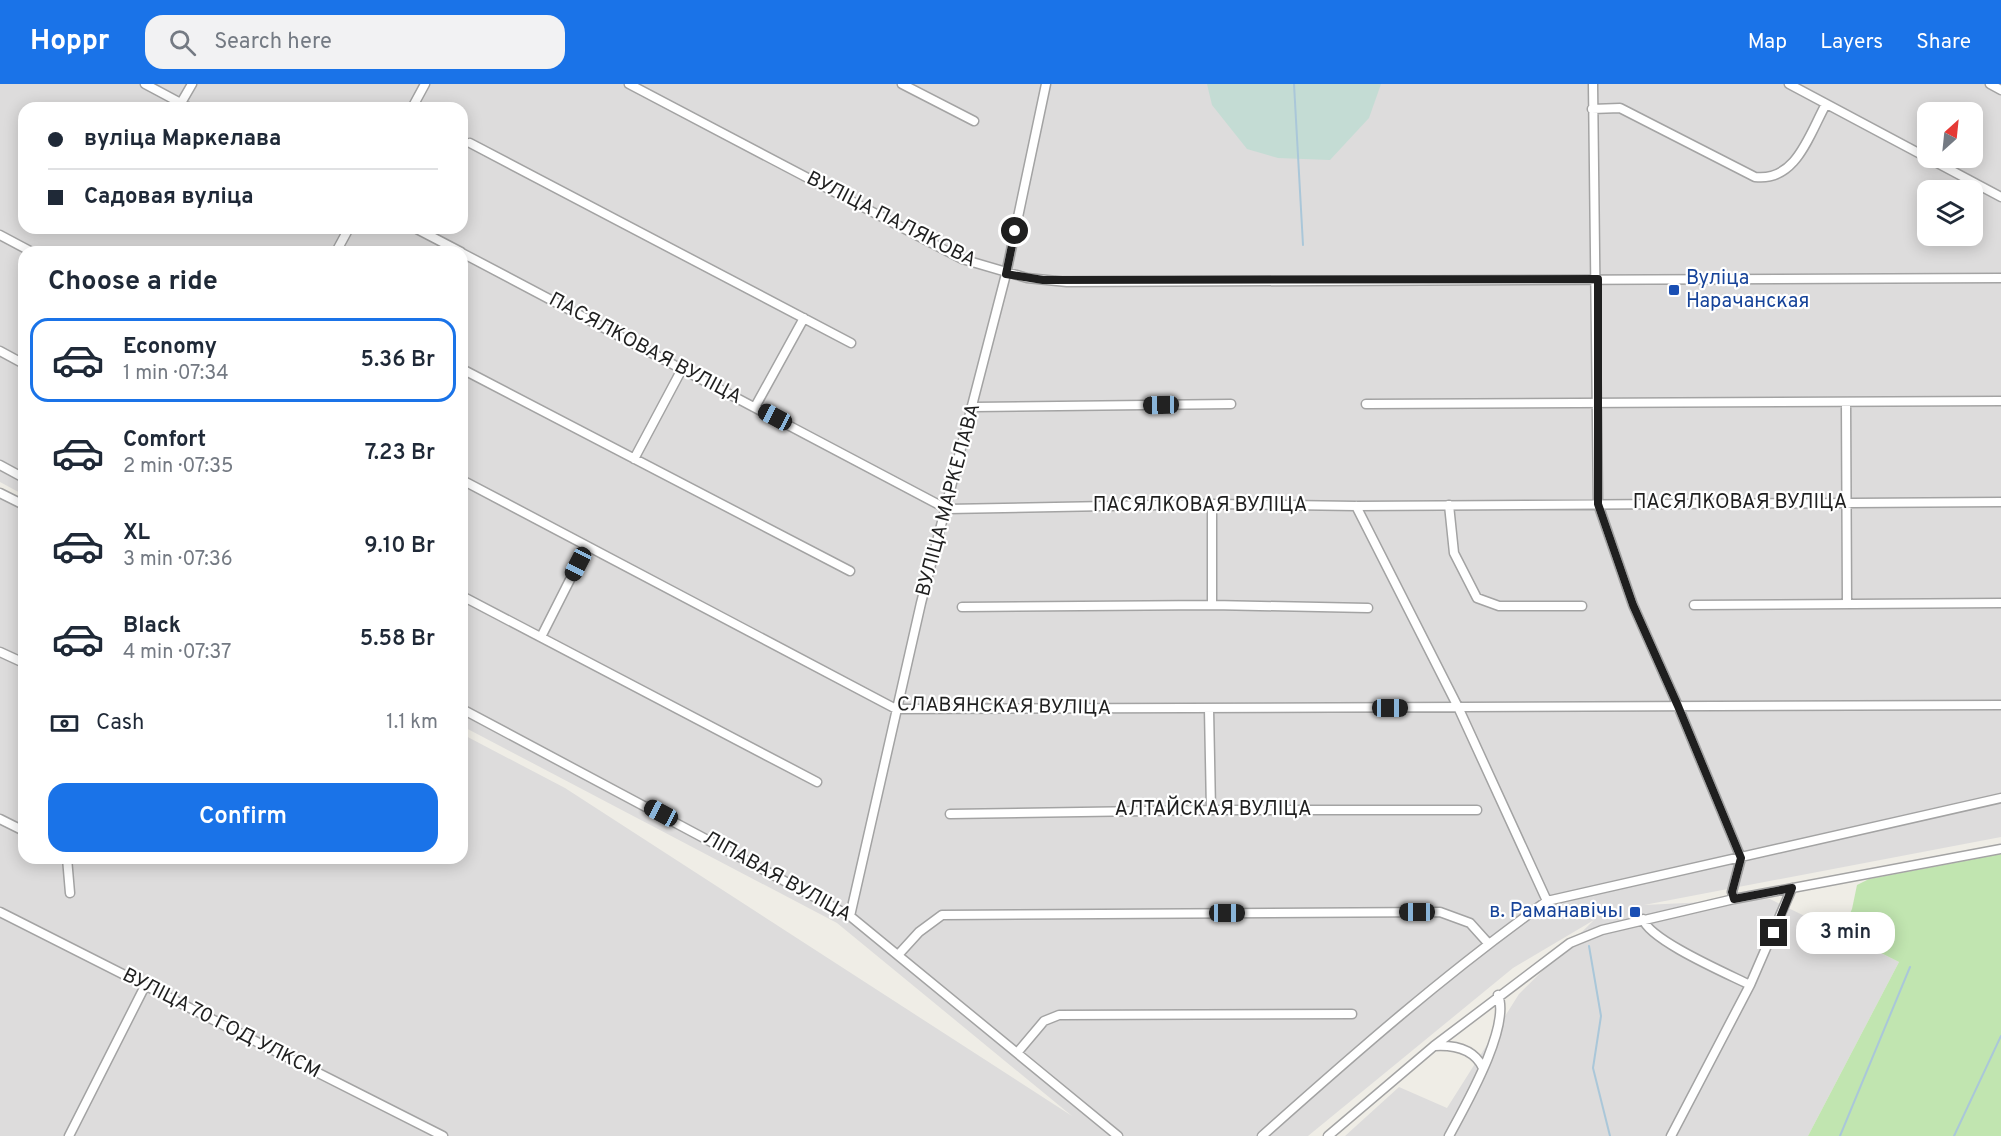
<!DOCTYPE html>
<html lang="en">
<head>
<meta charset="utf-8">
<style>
  :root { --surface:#fff; --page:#f2f2f3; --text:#1f2937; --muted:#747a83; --line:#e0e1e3; --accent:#1a73e8 }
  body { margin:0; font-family:Overpass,sans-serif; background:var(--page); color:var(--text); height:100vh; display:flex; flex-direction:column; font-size:22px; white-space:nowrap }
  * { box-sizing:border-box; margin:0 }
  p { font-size:20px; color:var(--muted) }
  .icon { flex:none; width:33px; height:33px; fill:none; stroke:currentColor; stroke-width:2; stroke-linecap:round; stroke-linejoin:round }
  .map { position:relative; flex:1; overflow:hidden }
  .sheet { position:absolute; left:18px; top:162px; width:450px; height:618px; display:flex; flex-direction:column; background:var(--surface); border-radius:18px; box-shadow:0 3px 15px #0003 }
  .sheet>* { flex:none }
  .guide { position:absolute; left:18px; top:18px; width:450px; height:132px; border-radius:18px; box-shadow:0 3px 15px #0003; display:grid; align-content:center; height:132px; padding:0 30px; background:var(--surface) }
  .needle { width:39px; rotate:27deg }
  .fabs { position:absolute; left:1917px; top:18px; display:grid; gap:12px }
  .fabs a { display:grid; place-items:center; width:66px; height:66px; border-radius:12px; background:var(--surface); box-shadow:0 3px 15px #0003; font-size:30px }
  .end { position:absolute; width:27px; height:27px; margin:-14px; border:8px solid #1f1f1f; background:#fff; box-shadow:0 0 0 3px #fff }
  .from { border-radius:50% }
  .bubble { position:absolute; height:42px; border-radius:18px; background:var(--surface); box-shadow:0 3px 15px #0003; font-size:20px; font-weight:600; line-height:42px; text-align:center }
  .car { position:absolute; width:18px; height:36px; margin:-18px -9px; border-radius:8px; box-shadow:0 0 4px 2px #0007; background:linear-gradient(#222 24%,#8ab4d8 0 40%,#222 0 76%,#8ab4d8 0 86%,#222 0) }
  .guide b { display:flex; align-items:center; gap:21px; height:57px; font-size:22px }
  .guide b+b { border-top:2px solid var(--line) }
  .guide i { width:15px; height:15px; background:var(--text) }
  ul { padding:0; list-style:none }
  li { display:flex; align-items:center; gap:18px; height:84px; margin:0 12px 9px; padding:0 18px; border:3px solid transparent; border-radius:18px }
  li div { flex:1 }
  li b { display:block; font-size:22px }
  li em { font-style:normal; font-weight:600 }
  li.on { border-color:var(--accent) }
  li>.icon { width:54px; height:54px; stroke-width:1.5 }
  h2 { padding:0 30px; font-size:27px; line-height:72px }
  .pay { display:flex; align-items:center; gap:15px; height:66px; padding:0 30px; font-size:22px }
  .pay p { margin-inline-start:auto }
  .button { display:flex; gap:12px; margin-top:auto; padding:12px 30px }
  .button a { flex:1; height:69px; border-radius:18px; background:var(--accent); color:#fff; font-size:24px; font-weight:600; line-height:69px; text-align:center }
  header { display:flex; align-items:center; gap:36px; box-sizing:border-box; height:84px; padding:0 30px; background:var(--accent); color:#fff }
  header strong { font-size:28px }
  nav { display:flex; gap:33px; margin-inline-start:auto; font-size:21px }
  .search { width:420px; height:54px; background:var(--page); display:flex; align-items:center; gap:15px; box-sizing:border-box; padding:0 21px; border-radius:18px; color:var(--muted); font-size:22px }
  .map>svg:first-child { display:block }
</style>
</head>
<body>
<header>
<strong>Hoppr</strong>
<div class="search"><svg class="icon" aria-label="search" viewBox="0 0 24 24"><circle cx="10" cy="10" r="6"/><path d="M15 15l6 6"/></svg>Search here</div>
<nav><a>Map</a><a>Layers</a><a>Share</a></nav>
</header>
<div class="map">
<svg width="2001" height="1052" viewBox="0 0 2001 1052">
  <rect width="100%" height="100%" fill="#efede6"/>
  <path fill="#dddcdc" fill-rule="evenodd" d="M0,0H2001V753L1644,821L1770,815L1899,878L1808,1052H1345L1399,1003L1447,1024L1519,910L1594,836L1513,884L1308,1052H0V404L24,417V774H462V650L565,704L1072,1032L837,839L462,642V168H24V411L0,398ZM24,24H462V144H24ZM1928,28H1972V74H1928ZM1928,106H1972V152H1928Z"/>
  <path fill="#c1e5b0" d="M2001,770V1052H1808L1899,878L1841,849L1852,825L1857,801L1869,795Z"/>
  <path fill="#c4dcd4" d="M1207,0H1381L1369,34L1330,76L1278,74L1247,65L1212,21Z"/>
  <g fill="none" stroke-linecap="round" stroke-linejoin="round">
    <path stroke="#aac7d9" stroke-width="2" d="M1294,0L1303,161
      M1589,862L1601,932L1593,984L1610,1052
      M1840,1052L1910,883
      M1954,1052L2001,952"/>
    <defs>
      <path id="minor" d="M145,0L190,24
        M629,0L962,175L1027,194L1067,198L2001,194
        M902,0L974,37
        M1593,0L1598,420L1633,521L1678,622L1741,774L1732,808L1734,815
        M1789,0L2001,113
        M1990,0L2001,6
        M181,19L192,0
        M412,24L425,0
        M1592,25L1620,24L1755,93C1796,98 1809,51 1826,20
        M470,59L851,259
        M415,144L461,168
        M0,151L32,168
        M336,168L349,144
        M462,169L947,425L1212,420L1356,422L2001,418
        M0,267L24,280
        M462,285L850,487
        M1846,318L1847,520
        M1366,320L2001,317
        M755,323L804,234
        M974,323L1231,320
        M634,375L682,285
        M0,381L24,394
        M462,396L896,625L2001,621
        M0,409L24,421
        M1212,420V521
        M1449,421L1454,469L1477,514L1499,522H1582
        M1356,422L1458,623L1547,817
        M462,512L817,698
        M1694,521L2001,519
        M962,523L1212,521L1368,524
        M541,553L587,462
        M0,568L24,579
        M462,625L850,832L1118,1052
        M1209,625L1211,726
        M950,730L1211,726H1477
        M0,735L24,747
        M67,774L70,809
        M0,828L443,1052
        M850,832L921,519L1006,190L1046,0
        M1643,835C1649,856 1728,890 1750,901
        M898,871L919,848L942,831L1440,828L1470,839L1488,859
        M1435,962C1454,961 1474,965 1483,984
        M1017,969L1044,937L1059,931L1352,930
        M69,1052L145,902
        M1262,1052C1354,970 1446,889 1547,817L2001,714
        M1328,1052L1434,962L1570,859L1602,846L1734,815L2001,765
        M1449,1052C1465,1022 1511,943 1498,911
        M1671,1052L1750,901L1792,804"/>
    </defs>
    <use href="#minor" stroke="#a3a3a3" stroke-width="11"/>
    <use href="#minor" stroke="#fff" stroke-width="8"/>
  </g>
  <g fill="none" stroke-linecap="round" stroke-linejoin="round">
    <path stroke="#1f1f1f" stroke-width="8" d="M1015,147L1006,190L1043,196L1598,195V420L1633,521L1678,622L1741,774L1732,808L1734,815L1792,804L1774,849"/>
  </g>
  <g fill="#1a4fb4" stroke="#fff" stroke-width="2">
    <rect x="1668" y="200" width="12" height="12" rx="3"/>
    <rect x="1629" y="822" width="12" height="12" rx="3"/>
  </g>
  <g text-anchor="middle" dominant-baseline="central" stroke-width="4.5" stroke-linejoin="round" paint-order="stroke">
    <g font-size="20" fill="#1f1f1f" stroke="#fff">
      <text transform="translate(891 136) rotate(27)">ВУЛІЦА ПАЛЯКОВА</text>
      <text transform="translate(645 265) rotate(28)">ПАСЯЛКОВАЯ ВУЛІЦА</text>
      <text transform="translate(949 416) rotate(-75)">ВУЛІЦА МАРКЕЛАВА</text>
      <text x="1740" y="419">ПАСЯЛКОВАЯ ВУЛІЦА</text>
      <text x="1200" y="422">ПАСЯЛКОВАЯ ВУЛІЦА</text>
      <text transform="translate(1004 623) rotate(1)">СЛАВЯНСКАЯ ВУЛІЦА</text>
      <text x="1213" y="726">АЛТАЙСКАЯ ВУЛІЦА</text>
      <text transform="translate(777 793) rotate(29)">ЛІПАВАЯ ВУЛІЦА</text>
      <text transform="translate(221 940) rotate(27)">ВУЛІЦА 70 ГОД УЛКСМ</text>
    </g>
    <g font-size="20" fill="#164399" stroke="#fff" text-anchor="start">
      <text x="1686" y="195">Вуліца<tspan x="1686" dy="23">Нарачанская</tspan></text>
      <text x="1623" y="828" text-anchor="end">в. Раманавічы</text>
    </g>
  </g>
</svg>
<div class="fabs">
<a><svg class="needle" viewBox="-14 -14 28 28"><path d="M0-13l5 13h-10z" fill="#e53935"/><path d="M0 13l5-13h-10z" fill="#747a83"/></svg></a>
<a><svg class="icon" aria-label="layers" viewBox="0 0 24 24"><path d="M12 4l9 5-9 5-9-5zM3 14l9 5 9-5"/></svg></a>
</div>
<i class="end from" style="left:1015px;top:147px"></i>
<i class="end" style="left:1774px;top:849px"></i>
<div class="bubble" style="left:1796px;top:828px;width:99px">3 min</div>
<i class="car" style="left:1161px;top:321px;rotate:269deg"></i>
<i class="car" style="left:775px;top:333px;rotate:298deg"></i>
<i class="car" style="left:578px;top:480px;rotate:207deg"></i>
<i class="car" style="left:1390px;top:624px;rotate:90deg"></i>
<i class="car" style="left:661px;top:729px;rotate:298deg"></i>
<i class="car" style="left:1417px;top:828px;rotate:270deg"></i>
<i class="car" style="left:1227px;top:829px;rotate:90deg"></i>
<div class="guide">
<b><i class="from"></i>вуліца Маркелава</b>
<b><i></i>Садовая вуліца</b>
</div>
<section class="sheet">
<h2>Choose a ride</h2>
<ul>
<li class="on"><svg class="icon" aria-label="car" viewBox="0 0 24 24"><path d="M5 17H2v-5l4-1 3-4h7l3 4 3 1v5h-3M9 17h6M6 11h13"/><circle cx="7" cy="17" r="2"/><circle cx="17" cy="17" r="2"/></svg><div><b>Economy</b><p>1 min · 07:34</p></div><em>5.36 Br</em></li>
<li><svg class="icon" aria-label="car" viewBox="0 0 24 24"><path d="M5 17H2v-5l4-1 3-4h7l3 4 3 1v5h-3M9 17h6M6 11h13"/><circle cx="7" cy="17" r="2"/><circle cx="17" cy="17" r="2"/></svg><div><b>Comfort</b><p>2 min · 07:35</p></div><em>7.23 Br</em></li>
<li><svg class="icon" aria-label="car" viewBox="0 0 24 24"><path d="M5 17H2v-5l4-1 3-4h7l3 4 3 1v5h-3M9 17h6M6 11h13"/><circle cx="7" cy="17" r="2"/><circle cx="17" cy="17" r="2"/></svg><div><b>XL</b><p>3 min · 07:36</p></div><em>9.10 Br</em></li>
<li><svg class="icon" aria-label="car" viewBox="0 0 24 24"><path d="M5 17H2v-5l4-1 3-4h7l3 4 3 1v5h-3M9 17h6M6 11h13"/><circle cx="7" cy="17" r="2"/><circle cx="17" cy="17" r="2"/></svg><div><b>Black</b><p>4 min · 07:37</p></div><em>5.58 Br</em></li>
</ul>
<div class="pay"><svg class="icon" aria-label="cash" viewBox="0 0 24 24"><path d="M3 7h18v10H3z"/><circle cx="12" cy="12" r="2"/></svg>Cash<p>1.1 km</p></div>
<div class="button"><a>Confirm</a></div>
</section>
</div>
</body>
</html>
